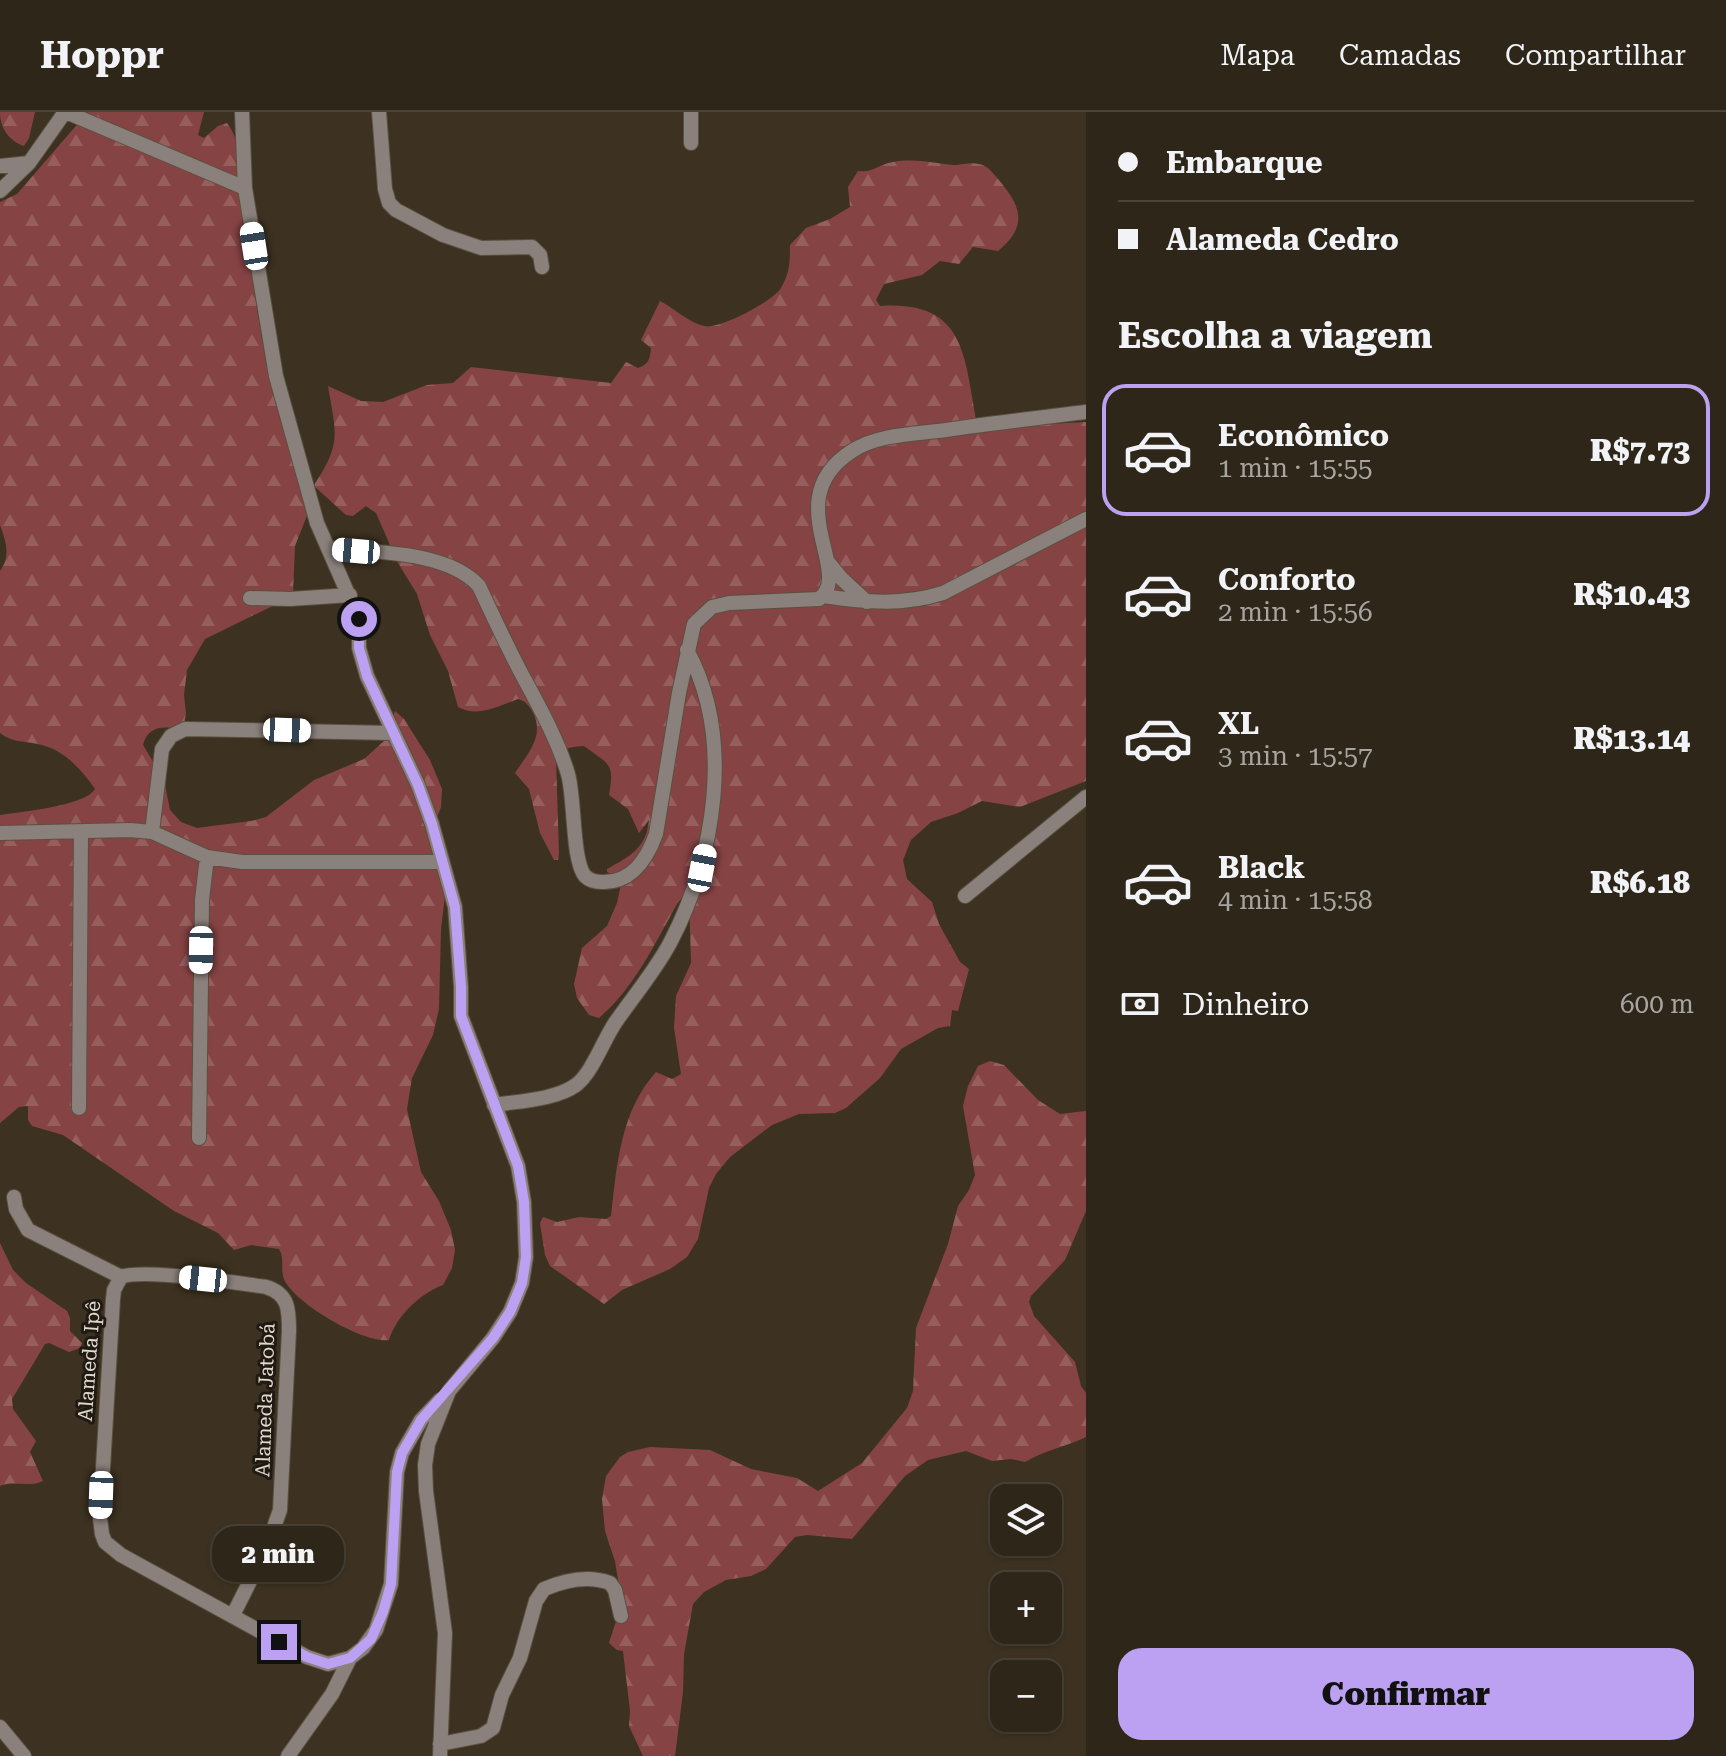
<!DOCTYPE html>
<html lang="pt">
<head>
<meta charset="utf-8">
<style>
  :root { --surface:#2e2619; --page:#3a3226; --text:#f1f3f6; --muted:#a7a5a2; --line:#494338; --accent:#bca0f2 }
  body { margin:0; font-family:"Roboto Serif",serif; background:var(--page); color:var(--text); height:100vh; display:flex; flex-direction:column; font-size:30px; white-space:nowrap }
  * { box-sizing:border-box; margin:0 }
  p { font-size:26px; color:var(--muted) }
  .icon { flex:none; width:44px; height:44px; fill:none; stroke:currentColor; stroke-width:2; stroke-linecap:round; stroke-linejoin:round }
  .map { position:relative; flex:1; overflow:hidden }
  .sheet { display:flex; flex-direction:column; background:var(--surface); width:640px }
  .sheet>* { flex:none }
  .guide { display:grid; align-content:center; height:176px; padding:0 32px; background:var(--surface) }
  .tools { position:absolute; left:990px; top:1372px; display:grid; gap:16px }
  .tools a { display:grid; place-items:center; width:72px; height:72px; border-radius:16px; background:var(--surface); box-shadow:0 2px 6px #0004,0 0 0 2px var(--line); font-size:40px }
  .end { position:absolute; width:36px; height:36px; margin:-18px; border:10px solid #bca0f2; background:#111; box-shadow:0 0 0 4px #111 }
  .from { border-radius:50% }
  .bubble { position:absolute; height:56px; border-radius:24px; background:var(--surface); box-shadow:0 2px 6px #0004,0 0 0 2px var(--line); font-size:26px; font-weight:800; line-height:56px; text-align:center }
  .car { position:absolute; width:24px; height:48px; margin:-24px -12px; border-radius:10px; box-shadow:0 0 6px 2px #0007; background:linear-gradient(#fff 24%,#345 0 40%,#fff 0 76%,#345 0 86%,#fff 0) }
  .guide b { display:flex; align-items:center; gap:28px; height:76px; font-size:30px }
  .guide b+b { border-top:2px solid var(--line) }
  .guide i { width:20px; height:20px; background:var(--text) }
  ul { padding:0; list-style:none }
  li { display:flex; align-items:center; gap:24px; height:132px; margin:0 16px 12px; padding:0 16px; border:4px solid transparent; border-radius:24px }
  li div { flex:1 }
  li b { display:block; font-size:30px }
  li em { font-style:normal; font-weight:800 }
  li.active { border-color:var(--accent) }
  li>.icon { width:72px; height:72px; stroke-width:1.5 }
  h2 { padding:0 32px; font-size:36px; line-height:96px }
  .pay { display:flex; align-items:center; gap:20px; height:88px; padding:0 32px; font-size:30px }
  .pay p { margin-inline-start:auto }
  .button { display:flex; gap:16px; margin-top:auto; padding:16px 32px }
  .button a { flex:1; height:92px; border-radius:24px; background:var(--accent); color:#111; font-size:32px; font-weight:800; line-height:92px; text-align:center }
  header { display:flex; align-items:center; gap:48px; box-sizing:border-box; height:112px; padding:0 40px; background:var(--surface); border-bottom:2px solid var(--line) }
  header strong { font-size:38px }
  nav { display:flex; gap:44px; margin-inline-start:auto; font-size:28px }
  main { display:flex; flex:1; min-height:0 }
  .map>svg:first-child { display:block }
</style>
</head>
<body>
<header>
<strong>Hoppr</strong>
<nav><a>Mapa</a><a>Camadas</a><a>Compartilhar</a></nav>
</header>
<main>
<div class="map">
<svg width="1086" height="1644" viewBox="0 0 1086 1644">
  <defs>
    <pattern id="forest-firs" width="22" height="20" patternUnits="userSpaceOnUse" patternTransform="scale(2)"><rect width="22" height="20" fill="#864344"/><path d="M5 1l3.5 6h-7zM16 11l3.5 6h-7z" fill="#975e5e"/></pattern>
  </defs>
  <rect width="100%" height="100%" fill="#3d3221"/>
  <path fill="url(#forest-firs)" d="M0,0H35L29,26L24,34C9,29 0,16 0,0Z
    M88,0H204L198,23L204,26L218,14L227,11C245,34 242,75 245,105C251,159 272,343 314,373C342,331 336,322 328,274L361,289L383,290L427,273L453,271L471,255L611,271L626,250L638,256C649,252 650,247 651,236L641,228L660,189C674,196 689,211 704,214C720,218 773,189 781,176C790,161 790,149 790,133L806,116L830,107L850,95L848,75L858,59C875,61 878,52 893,50C915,46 933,51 954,53C962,53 971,50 979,52C987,53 993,61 998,67C1022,95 1028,114 998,139L973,135L959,152L940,149L922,163L884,172L876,188L880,194C967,188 964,246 977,312L991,315L1086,310V669L1020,695L982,689L958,701L931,710L911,728L903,748L907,767L932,790L939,812L960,850L969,857L958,899L952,898L950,914L938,916L901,937L880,966L846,996L835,1001L799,1002L772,1013L730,1045L716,1062L709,1076L698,1127L687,1145L670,1157L622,1178L604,1192L550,1154L545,1143L540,1111L543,1105L557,1110L579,1105L606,1107L611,1104C617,1053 620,1000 656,960L672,967L681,962L674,916L676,884L691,851L689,782H685L677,792C654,833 635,875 599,906L589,903L577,886L574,872L582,836L607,814L617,791L622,768L607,760V757C630,744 646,737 649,708L639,721L628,697L609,683C615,650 609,653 584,634C572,635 562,635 556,647L559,741L558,748H554L540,721L529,677L515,661C528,641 546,623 532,599C528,592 525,589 518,587C499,594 478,606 458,595L448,559L430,523L417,482L398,451L376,401L366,394L353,404L346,403L314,374L312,391L295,434L293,481L287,487L205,527L187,558L184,583L186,601L184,613L179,617C162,614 148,614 143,633L164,668L170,698L181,710L197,716L251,709L266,705L314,668L364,647L384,629L395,599L404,607L430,648L442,677L441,695L434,713L446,776L441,817L439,897L433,923L412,966L407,997L421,1060L439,1089L451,1118L455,1138L452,1156L443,1173C419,1182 396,1205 389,1228C364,1232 294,1191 284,1167C280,1157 285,1146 279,1137L251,1133L234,1138L218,1121L174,1099L63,1023L32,1014L28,1008V994L19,995L0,1011V703C20,700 85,694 95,677C82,658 65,639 42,633C27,629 12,631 0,621V459C11,443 6,430 0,413V90L17,82Z
    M990,949L1004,953L1038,988L1060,1002L1086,999V1099L1065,1148L1031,1184L1029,1190L1034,1204L1075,1250L1081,1274L1086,1281V1325C1065,1335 1045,1338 1025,1350L1011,1347L992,1349L966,1339L928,1348L905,1364L852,1427L807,1423L795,1425L766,1457L751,1464L726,1468L704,1480L693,1492L684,1542L683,1580L675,1644H643L629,1614L630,1599L623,1539L617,1538L609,1531L618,1503L619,1474L615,1449L605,1419L602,1387L606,1364L620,1345L628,1340L650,1335L710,1338L751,1357L797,1366L818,1379L862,1351L907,1296L913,1279L916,1216L948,1132L958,1094L969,1078L975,1063L963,994L968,974L978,954Z
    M0,1131L13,1158L26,1171L67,1199L70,1206V1219L82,1231L80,1236L69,1240L49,1231L45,1232L12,1287L13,1297L36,1329L30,1340L43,1369C29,1376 14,1368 0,1374Z"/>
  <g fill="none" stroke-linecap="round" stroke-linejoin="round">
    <defs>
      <path id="minor" d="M66,0L245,76
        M242,0L245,76L276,264L317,411L359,507V536L367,564L418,673L432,712L455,795L461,875V904L518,1054L524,1090L526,1145L522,1171L510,1200L493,1226L449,1279L428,1332L425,1353L426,1379L445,1521L440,1644
        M379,0L385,77L389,91L396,98L443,123L481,136L532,135L540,143L542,155
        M691,31V0
        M0,54L29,51
        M0,79L29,51L65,0
        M328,436C373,440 448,439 479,474C492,502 505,530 519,557C537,591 557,625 568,662C575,686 572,749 585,764C590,769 595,770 602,770C632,771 647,747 656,722L679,581L694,512L712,495L729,491L819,487C855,461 777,387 852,339C878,322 916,322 946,318C993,311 1039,306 1086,300
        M828,450L842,467L867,490
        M823,484C865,490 902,494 943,481L1086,407
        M250,486L290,487L350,483
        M152,720L162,637L171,624L185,617L392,621
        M0,721L130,718L152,720L207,745L242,750H441
        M965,784L1086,685
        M494,993C519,989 555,988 576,973C592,961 603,929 615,911C633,885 655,859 670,831C715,745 735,626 687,538
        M79,996L81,720
        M199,1026L202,788L207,745
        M14,1085L16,1097L28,1118L121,1165L114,1178L113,1187L100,1406L102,1422L105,1430L121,1443L307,1545L328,1552L350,1546
        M121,1165C142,1156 239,1171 266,1175C289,1182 289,1198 289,1219L280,1398L267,1435L233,1503
        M0,1615L24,1644
        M440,1632L481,1624L493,1616L502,1583L520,1546L536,1489L544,1477C565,1468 589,1463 610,1471L615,1478L621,1504
        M288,1644L332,1582L350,1546L363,1536L376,1518L391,1472L397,1360L402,1341L421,1308L440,1288"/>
    </defs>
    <use href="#minor" stroke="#5a5040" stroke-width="16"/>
    <use href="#minor" stroke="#8b817c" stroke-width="14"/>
  </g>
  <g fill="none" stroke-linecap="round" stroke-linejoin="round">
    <path stroke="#bca0f2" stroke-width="10" d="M279,1530L307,1545L328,1552L350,1546L371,1527L383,1500L391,1472L397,1360L402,1341L421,1308L493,1226L510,1200L522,1171L526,1145L524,1090L518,1054L461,904V875L455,795L432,712L418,673L367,564L359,536V507"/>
  </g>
  <g text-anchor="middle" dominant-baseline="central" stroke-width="6" stroke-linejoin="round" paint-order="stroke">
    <g font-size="20" fill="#e0d9ce" stroke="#201a13">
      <text transform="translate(89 1249) rotate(-86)">Alameda Ipê</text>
      <text transform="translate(265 1288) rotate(-88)">Alameda Jatobá</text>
    </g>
  </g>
</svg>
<div class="tools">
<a><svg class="icon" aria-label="layers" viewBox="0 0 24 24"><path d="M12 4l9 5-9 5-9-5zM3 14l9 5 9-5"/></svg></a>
<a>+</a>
<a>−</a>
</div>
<i class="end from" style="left:359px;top:507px"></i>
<i class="end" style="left:279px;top:1530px"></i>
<div class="bubble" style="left:212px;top:1414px;width:132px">2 min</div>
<i class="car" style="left:254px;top:134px;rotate:351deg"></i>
<i class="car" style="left:356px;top:439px;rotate:275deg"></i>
<i class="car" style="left:287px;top:618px;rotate:92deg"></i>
<i class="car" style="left:702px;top:756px;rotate:11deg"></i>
<i class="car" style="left:201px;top:838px;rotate:181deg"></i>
<i class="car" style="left:203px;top:1167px;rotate:276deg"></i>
<i class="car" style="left:101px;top:1383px;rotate:182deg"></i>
</div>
<section class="sheet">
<div class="guide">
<b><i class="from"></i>Embarque</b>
<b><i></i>Alameda Cedro</b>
</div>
<h2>Escolha a viagem</h2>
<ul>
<li class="active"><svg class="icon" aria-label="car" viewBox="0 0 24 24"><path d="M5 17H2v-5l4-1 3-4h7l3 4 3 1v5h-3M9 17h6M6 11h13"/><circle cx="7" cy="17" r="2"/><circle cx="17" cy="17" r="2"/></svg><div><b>Econômico</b><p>1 min · 15:55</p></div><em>R$7.73</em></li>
<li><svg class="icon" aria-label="car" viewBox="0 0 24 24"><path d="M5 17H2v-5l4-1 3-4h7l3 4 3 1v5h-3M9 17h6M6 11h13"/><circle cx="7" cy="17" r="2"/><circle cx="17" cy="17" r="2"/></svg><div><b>Conforto</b><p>2 min · 15:56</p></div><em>R$10.43</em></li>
<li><svg class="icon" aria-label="car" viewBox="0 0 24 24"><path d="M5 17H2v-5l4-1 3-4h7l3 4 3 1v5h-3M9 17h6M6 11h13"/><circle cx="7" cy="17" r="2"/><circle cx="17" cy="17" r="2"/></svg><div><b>XL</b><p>3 min · 15:57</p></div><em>R$13.14</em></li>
<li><svg class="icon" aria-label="car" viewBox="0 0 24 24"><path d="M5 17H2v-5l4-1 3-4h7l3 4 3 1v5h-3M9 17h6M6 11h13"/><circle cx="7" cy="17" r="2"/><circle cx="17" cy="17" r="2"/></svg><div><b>Black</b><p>4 min · 15:58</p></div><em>R$6.18</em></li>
</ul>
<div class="pay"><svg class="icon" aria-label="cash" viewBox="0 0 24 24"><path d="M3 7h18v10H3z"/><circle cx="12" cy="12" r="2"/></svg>Dinheiro<p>600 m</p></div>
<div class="button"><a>Confirmar</a></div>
</section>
</main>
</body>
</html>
